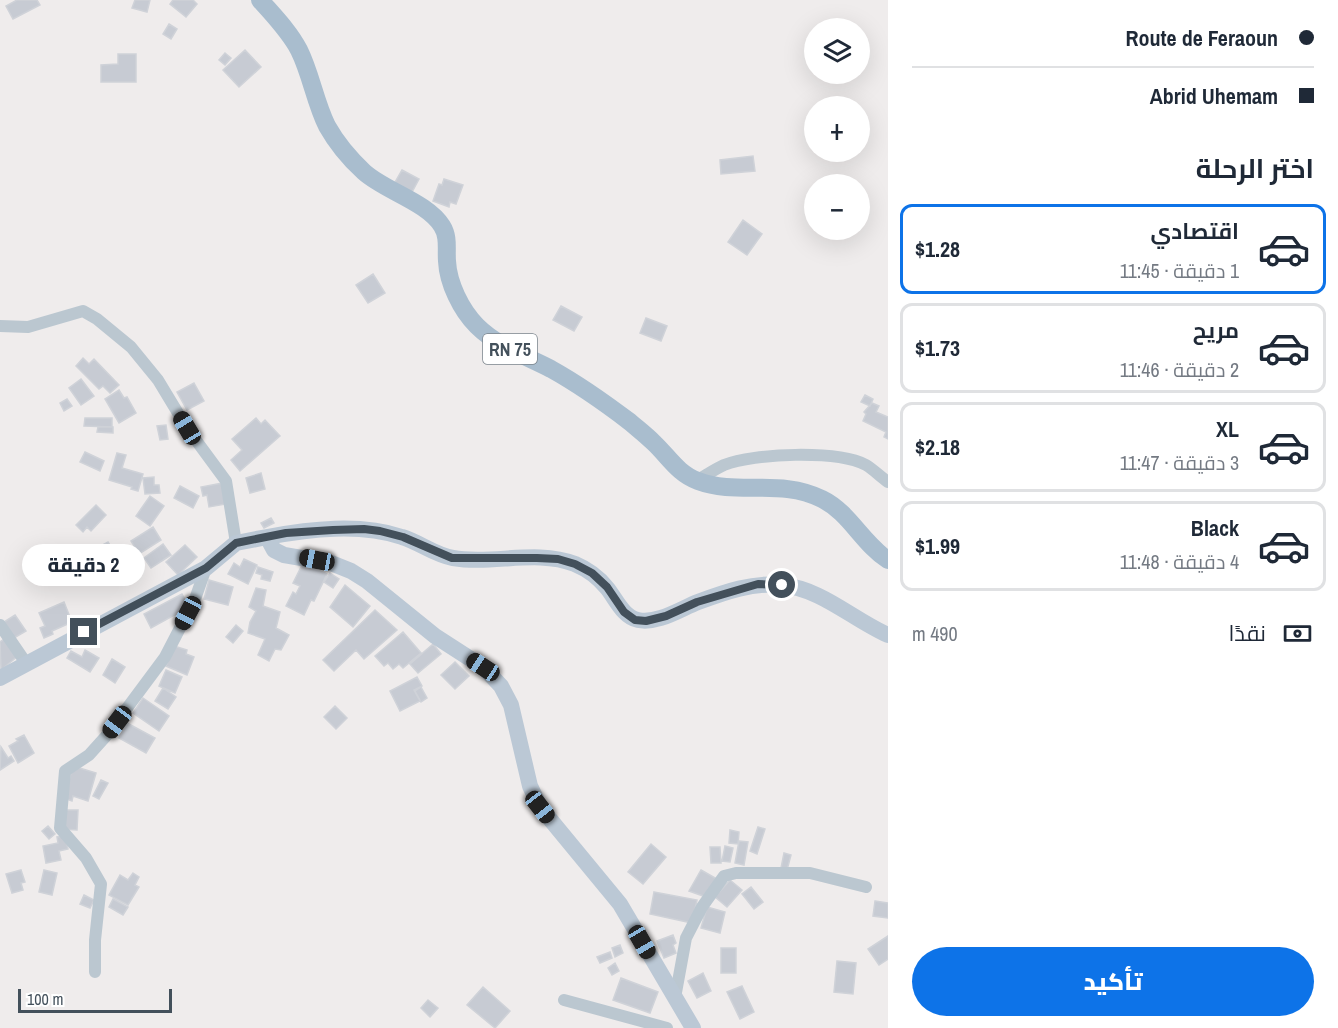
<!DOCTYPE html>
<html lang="ar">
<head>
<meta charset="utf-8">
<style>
  :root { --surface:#fff; --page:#f2f2f3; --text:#1f2937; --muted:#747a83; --line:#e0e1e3; --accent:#0d73e8 }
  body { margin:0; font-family:"Archivo Narrow",Cairo,sans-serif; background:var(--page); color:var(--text); direction:rtl; height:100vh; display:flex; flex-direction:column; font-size:22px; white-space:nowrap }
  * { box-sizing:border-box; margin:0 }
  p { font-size:20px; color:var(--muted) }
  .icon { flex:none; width:33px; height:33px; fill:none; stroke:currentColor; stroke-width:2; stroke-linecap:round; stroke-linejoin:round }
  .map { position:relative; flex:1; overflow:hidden; direction:ltr }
  .details { display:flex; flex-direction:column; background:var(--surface); width:450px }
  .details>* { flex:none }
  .guide { display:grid; align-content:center; height:132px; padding:0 24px; background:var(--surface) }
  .controls { position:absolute; left:804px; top:18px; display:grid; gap:12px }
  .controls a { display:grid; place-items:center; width:66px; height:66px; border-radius:50%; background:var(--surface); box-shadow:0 6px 24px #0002; font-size:30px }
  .scale { position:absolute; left:18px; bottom:15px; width:154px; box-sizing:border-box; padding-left:6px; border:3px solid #43505b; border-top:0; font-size:16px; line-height:21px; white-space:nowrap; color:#43505b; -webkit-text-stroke:4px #fff; paint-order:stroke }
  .end { position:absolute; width:27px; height:27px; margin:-14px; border:8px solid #43505b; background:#fff; box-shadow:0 0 0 3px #fff }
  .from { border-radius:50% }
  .bubble { position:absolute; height:42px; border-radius:21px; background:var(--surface); box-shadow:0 6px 24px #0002; font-size:20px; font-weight:800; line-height:42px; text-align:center; direction:rtl }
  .car { position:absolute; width:18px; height:36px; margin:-18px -9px; border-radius:8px; box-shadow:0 0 4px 2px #0007; background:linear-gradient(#222 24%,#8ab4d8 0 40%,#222 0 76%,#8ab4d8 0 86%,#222 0) }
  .guide b { display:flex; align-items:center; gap:21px; height:57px; font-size:22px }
  .guide b+b { border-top:2px solid var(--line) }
  .guide i { width:15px; height:15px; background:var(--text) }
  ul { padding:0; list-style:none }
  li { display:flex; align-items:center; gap:18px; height:90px; margin:0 12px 9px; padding:0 12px; border:3px solid var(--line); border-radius:12px }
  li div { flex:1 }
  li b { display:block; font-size:22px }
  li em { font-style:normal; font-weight:800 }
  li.active { border-color:var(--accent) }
  li>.icon { width:54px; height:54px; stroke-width:1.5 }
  h2 { padding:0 24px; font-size:27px; line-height:72px }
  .pay { display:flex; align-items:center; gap:15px; height:66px; padding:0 24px; font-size:22px }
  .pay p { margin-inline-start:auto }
  .cta { display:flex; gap:12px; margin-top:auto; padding:12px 24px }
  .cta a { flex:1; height:69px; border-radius:36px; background:var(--accent); color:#fff; font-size:24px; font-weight:800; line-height:69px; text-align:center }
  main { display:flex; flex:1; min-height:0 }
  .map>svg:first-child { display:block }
</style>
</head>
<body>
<main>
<section class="details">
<div class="guide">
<b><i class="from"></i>Route de Feraoun</b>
<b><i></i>Abrid Uhemam</b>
</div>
<h2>اختر الرحلة</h2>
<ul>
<li class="active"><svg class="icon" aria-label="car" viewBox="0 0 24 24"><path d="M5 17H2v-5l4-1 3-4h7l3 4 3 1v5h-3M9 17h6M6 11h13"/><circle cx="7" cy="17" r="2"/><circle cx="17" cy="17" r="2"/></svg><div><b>اقتصادي</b><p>1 دقيقة · 11:45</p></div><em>$1.28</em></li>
<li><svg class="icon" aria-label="car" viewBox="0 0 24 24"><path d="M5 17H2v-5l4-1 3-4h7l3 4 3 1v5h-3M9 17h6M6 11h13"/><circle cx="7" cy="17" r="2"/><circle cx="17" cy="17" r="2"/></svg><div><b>مريح</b><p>2 دقيقة · 11:46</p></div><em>$1.73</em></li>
<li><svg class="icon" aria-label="car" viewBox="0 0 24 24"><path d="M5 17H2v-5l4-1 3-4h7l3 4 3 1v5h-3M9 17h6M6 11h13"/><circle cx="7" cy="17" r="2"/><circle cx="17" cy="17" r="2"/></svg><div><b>XL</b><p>3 دقيقة · 11:47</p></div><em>$2.18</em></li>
<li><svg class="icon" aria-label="car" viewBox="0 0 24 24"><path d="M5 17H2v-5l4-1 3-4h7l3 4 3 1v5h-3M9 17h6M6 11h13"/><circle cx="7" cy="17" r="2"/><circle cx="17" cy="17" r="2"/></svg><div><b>Black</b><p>4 دقيقة · 11:48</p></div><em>$1.99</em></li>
</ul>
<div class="pay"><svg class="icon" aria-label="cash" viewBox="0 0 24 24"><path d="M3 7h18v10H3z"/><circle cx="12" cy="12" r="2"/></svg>نقدًا<p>490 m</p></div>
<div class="cta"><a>تأكيد</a></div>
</section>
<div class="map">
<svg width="888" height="1028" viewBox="0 0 888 1028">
  <rect width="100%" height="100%" fill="#efecec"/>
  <path fill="#c7cbd3" stroke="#cfd2d8" stroke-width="1.5" d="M17,0H37L40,5L13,19L6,6Z
    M135,0H150L147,12L132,8Z
    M173,0H193L197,4L186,17L170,4Z
    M169,24L177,29L171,39L163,34Z
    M245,50L261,67L239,87L223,70Z
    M225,53L231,58L225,65L219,60Z
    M118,54H136V82H101V65L118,64Z
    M753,156L755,171L721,174L720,160Z
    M402,170L419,179L411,194L394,184Z
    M444,179L463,185L456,204L450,202L449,207L433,201L439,184L442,185Z
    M743,220L762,234L747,255L728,242Z
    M373,274L385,293L368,303L356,285Z
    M561,306L582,317L574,331L553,320Z
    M646,318L667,326L661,341L640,333Z
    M83,358L89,364L94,359L119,385L110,393L103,386L99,389L76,366Z
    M81,379L94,396L81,405L69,388Z
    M194,383L204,401L187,410L177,392Z
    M119,390L124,398L127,397L136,413L119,423L105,399Z
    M865,395L873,399L870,406L861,402Z
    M67,399L72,406L64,411L60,403Z
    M872,403L879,406L876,412L888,417V439L884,437L886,432L863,421L866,414L864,412Z
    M85,418H112V427L84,426Z
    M256,418L261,424L265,420L280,436L240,471L231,460L242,450L232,439Z
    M166,425L168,439L160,440L157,426Z
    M98,427H113V433L97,432Z
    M85,452L104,461L100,471L80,462Z
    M117,453L126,455L122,468L143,474L138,491L131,489L132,487L109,480Z
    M261,473L265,489L250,493L246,478Z
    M154,477V485H159L160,493L145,494L143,478Z
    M223,483L226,504L209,507L207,495L203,496L201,487Z
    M180,486L199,496L193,508L174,498Z
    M150,496L164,506L150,526L136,516Z
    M96,505L106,515L91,531L87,527L83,532L76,525Z
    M271,518L274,523L264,528L261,523Z
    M153,527L161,540L139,554L131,541Z
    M108,542L115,554L97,564L91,551Z
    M163,544L171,555L151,568L144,558Z
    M185,545L197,557L178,575L166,562Z
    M134,547L140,556L125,565L120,555Z
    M244,559L257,565L248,584L228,574L234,563L240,567Z
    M303,563L327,574L314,601L311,600L304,615L286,606L293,592L296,594L300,586L293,583Z
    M258,567L273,572L270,581L261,579L262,575L256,573Z
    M330,573L339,579L333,588L324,582Z
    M209,580L233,587L228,605L204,599Z
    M345,585L370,606L353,627L330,607Z
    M256,588L266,590L263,606L280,612L276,628L289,635L281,650L275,649L269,661L258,655L265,639L248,633L250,622L256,611L249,607Z
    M182,594L189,607L151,628L144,614Z
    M64,602L72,622L52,631L53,634L44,638L40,628L45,626L39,613Z
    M375,610L397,630L364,659L356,650L334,671L323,660Z
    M15,615L26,631L14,638L4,622Z
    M236,625L243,631L233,643L226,637Z
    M403,632L421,653L403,668L399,664L393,669L388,663L384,666L375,656Z
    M4,639L18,656L1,670L0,642Z
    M433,644L441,654L418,673L410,664Z
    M174,646L187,650L186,654L194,657L187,675L166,666Z
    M85,650L99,658L90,672L67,658L71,651L82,657Z
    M112,659L125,667L115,683L103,675Z
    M455,662L469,676L455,689L441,675Z
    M166,670L182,677L175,693L159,686Z
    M417,677L422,686L414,690L420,701L400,711L390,691Z
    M421,687L427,698L421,702L415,691Z
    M163,688L176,697L168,709L155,701Z
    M143,698L169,716L159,731L133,713Z
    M335,706L347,718L336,729L324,717Z
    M127,723L155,738L146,753L119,738Z
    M24,735L34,753L18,763L9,746L18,741L16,739Z
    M1,747L8,758L11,756L14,761L0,770Z
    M73,766L96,773L88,801L73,796L72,801L64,798Z
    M101,780L108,783L99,799L93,796Z
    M63,810H78L77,830L62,829Z
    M48,826L55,834L49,839L42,831Z
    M758,827L765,829L757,854L750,851Z
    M730,830L739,832L738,844L729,843Z
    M65,836L68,849L59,851L61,860L46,863L43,846L58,843L57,837Z
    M739,841L748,842L744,865L735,863Z
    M651,844L666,857L643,884L628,872Z
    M725,846L733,848L730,862L722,861Z
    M710,847H720L721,863H711Z
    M784,853L791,855L787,870L781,868Z
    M21,870L25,882L21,883L23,890L12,893L6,874Z
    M44,870L57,873L52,895L39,892Z
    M701,870L717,879L706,897L689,891Z
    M133,873L139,877L135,885L139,887L128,905L109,895L120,875L128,880Z
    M730,880L742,890L727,907L715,897Z
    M751,887L763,902L754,909L742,894Z
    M654,892L697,900L692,923L650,914Z
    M84,895L94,900L90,908L80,904Z
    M113,899L128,907L123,915L109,907Z
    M875,901L888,903V918L873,916Z
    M707,907L725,912L720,933L701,928Z
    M673,935L676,943L673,945L676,953L664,958L657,941Z
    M888,936V959L879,965L868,949Z
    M620,945L623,953L615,957L612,948Z
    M721,948H736V973H721Z
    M610,952L612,958L600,963L597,957Z
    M837,961L856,963L853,994L834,992Z
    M615,963L619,971L612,975L608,968Z
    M703,973L711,991L697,998L688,981Z
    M621,978L658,992L650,1013L613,1000Z
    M742,986L754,1012L740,1019L727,992Z
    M483,987L510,1011L495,1028L467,1005Z
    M428,1000L438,1008L430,1017L421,1008Z"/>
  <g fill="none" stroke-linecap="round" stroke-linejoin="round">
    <path stroke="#bbc7d0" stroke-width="12" d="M0,326L28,327L83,311L97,319L131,347L158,380L187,428L226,481L236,543
      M696,481C705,476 715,469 724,465C754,453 837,450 866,465C874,470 881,477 888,482
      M0,625L26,663
      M95,972V940L101,884L86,858L60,828L65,771L89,755L107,735L165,657L195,599L206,568
      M675,998L686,938L702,907L724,876L736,873H810L866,887
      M564,1000L667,1028"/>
    <path stroke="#bbc8d5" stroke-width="16" d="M0,678L206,568L236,543L267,537
      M693,1028L620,904L540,807L530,786L511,705L501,686L483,667L435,636L367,581L351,571L331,563L284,555L274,550L267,537C310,529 360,523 402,537C419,542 435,555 453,558C492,565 536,549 575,564C587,569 599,578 607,588C616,599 623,617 638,620C658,624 680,609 698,602C725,592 753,582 782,585C822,589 852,619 888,635"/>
    <path stroke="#a9bdce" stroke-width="18" d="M260,0C274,16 289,31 299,50C311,74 315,102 327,126C336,142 351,160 364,172C385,191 427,202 442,226C449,237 446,249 447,261C448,283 461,310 477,326C497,346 526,356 551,369C578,384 605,403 630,422C638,429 646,435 654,443C668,456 678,474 698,481C738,496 780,478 822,499C849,512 863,544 888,560"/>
  </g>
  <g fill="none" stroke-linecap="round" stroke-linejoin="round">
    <path stroke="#43505b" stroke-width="8" d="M84,632L206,568L236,543L286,533L333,530L364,529L380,531L403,537L452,558H537L558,559L575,564L592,573L607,587L624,612L635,620L646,621L666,616L697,602L758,584L782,585"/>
  </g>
  <g text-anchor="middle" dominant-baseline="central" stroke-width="4.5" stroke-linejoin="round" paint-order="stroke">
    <rect fill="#fff" stroke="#7b848c" stroke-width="1.5" x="483" y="334" width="54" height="30" rx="4.5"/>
    <g font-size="18" font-weight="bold" fill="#43505b">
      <text x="510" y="349">RN 75</text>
    </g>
  </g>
</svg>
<div class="controls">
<a><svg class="icon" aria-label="layers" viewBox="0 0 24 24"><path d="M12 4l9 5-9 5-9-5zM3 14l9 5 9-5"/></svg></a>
<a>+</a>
<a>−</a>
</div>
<div class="scale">100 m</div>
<i class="end from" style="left:782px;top:585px"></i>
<i class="end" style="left:84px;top:632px"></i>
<div class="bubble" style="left:22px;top:544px;width:123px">2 دقيقة</div>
<i class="car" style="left:187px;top:428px;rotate:329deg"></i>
<i class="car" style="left:317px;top:560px;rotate:281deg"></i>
<i class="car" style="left:188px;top:613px;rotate:208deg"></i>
<i class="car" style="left:483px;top:667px;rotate:303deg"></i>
<i class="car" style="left:117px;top:722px;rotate:217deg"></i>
<i class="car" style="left:540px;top:807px;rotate:142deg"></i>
<i class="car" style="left:642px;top:942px;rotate:150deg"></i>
</div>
</main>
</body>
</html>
